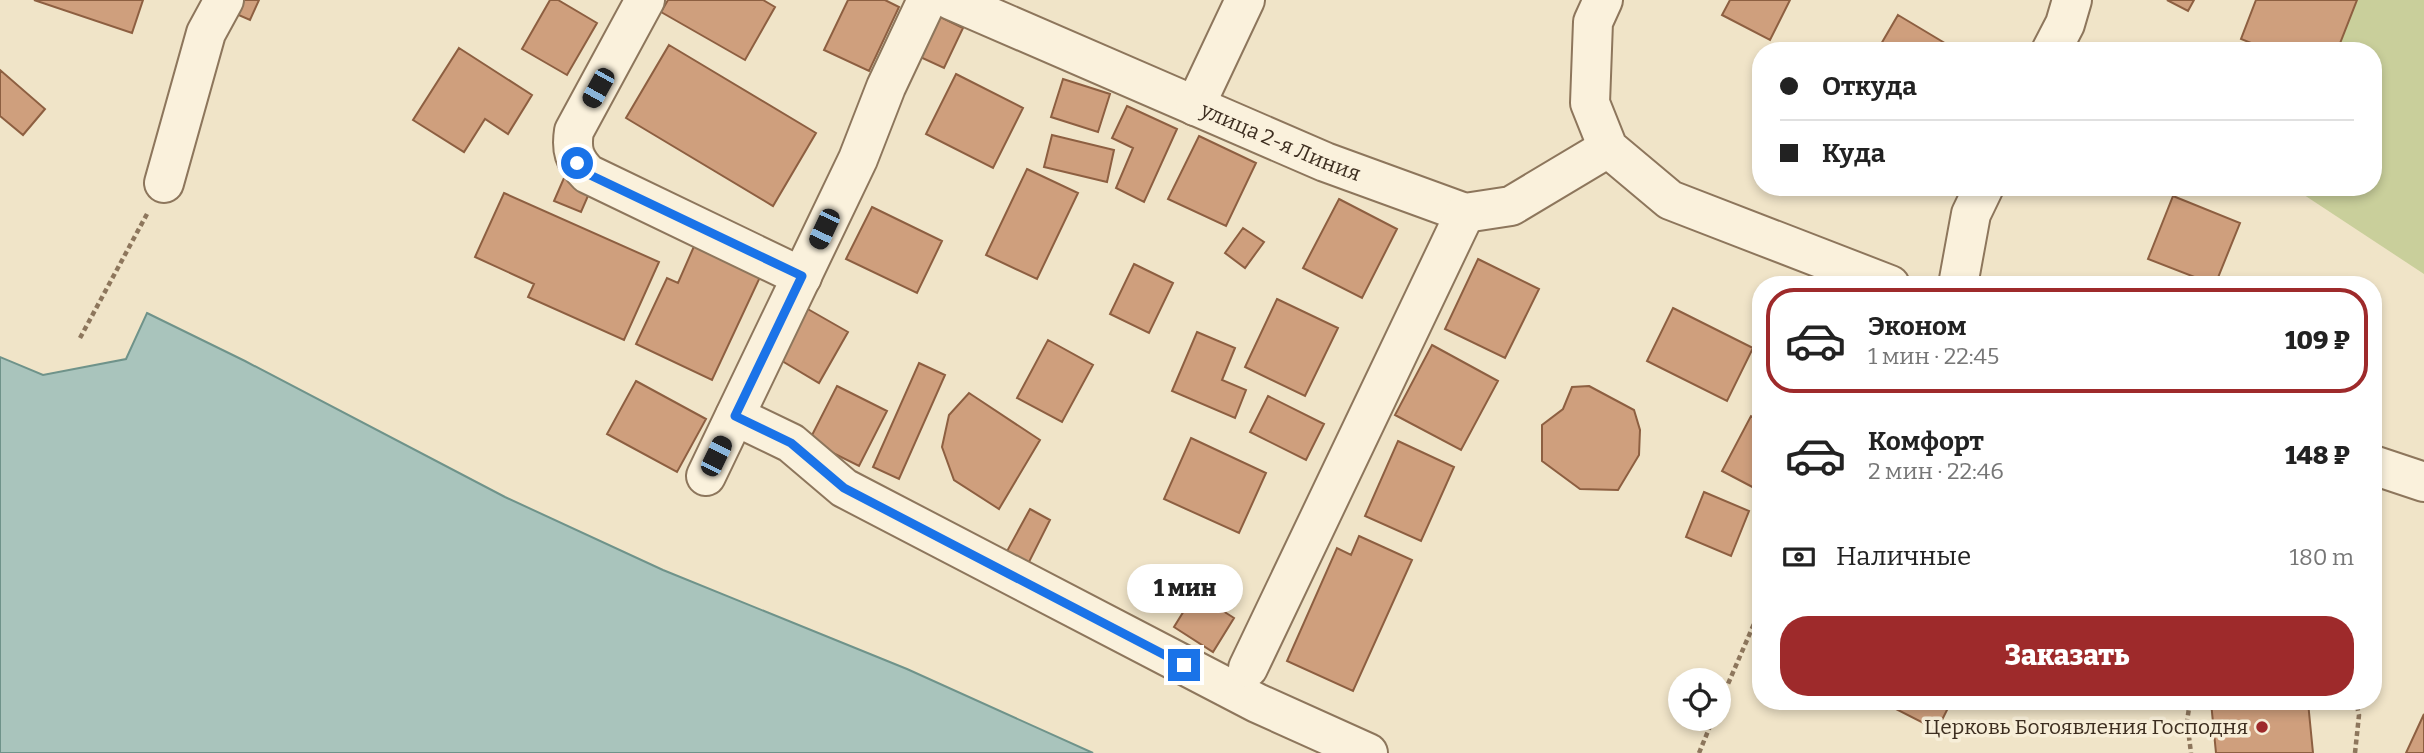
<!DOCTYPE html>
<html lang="ru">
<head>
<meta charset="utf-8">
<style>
  :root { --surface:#fff; --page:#f2f2f2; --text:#222; --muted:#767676; --line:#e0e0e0; --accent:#9e2a2b }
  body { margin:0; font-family:Bitter,serif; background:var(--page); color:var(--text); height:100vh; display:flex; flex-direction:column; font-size:26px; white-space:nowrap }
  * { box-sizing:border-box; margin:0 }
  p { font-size:23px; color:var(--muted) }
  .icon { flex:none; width:38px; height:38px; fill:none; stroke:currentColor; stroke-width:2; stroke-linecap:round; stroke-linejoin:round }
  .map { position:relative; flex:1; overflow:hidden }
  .side { position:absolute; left:1752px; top:276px; width:630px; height:434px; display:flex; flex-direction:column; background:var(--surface); border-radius:28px; box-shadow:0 4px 10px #0003 }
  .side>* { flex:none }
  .top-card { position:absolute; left:1752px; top:42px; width:630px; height:154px; border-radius:28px; box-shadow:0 4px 10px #0003; display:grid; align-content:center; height:154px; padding:0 28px; background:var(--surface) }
  .buttons { position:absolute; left:1668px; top:668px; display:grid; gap:14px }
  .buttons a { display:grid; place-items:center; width:63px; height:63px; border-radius:50%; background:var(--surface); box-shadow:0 4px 10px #0003; font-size:35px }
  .end { position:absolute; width:32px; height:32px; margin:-16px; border:9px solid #1a73e8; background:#fff; box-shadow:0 0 0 4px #fff }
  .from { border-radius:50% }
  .bubble { position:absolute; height:49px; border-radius:24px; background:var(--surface); box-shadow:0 4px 10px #0003; font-size:23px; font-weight:800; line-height:49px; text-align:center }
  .car { position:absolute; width:21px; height:42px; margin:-21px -10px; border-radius:9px; box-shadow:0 0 5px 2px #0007; background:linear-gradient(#222 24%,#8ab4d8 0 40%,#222 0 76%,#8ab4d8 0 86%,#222 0) }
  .top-card b { display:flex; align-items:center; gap:24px; height:66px; font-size:26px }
  .top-card b+b { border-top:2px solid var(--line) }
  .top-card i { width:18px; height:18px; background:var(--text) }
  ul { padding:12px 0 0; list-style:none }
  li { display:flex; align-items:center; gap:21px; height:105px; margin:0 14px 10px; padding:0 14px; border:4px solid transparent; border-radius:28px }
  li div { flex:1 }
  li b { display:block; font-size:26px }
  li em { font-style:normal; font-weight:800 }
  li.current { border-color:var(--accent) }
  li>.icon { width:63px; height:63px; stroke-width:1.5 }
  .pay { display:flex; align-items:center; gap:18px; height:77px; padding:0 28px; font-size:26px }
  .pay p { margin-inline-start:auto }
  .button { display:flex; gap:14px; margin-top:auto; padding:14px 28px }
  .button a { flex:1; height:80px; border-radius:28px; background:var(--accent); color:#fff; font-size:28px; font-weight:800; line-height:80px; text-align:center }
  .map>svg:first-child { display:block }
</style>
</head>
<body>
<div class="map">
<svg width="2424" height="753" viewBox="0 0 2424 753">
  <rect width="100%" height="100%" fill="#f0e4c8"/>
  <path fill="#c9cf9b" d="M2353,0H2424V274L2292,187H2373V51H2330Z"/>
  <path fill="#a9c4bc" stroke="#6f938a" stroke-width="2" d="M147,313L245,361L505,497L663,570L907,669L1093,753H0V357L43,375L126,359Z"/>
  <path fill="#cf9f7d" stroke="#8d5f41" stroke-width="2" d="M34,0H143L132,33Z
    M231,0H259L250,20L227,10Z
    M550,0H558L597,23L567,75L522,49Z
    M668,0H763L775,7L745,60L661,12Z
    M848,0H885L899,7L869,71L824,50Z
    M1730,0H1790L1770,40L1722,15Z
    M2167,0H2194L2188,11Z
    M2256,0H2357L2337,51H2271L2241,39Z
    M924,9L963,28L944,68L905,50Z
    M1898,15L1958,51H1877Z
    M669,45L816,133L773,206L626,118Z
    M459,48L532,95L508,134L485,119L464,152L413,120Z
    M0,70L45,109L23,135L0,116Z
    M956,74L1023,108L993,168L926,134Z
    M1063,79L1110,94L1098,132L1051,117Z
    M1127,106L1177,129L1144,202L1116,188L1133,148L1112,138Z
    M1052,135L1114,150L1107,182L1044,167Z
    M1199,136L1256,163L1226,226L1168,199Z
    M1027,169L1078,193L1037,279L986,255Z
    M567,171L594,182L581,212L554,201Z
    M504,193L659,262L624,340L528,297L534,284L475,257Z
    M2173,196L2240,223L2215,285L2148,259Z
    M1339,199L1397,229L1362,298L1303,268Z
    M872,207L942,241L917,293L846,259Z
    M1243,228L1264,242L1245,268L1225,253Z
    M695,244L761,275L712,380L636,344L667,278L678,283Z
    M1478,259L1539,289L1505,358L1445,329Z
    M1134,264L1173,283L1149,333L1110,314Z
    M1277,299L1338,328L1305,396L1245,367Z
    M806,308L848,332L819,383L777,358Z
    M1673,308L1753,348L1727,401L1647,361Z
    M1197,332L1235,348L1222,380L1246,390L1235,418L1172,391Z
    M1048,340L1093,365L1062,422L1017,398Z
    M1432,345L1498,381L1461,450L1395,415Z
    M919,363L945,375L899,479L873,467Z
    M636,381L706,419L677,472L607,434Z
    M837,386L887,411L859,466L809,441Z
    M1589,386L1634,410L1640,430L1639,455L1618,490L1580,489L1542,461V425L1563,409L1572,387Z
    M969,393L1040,440L999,509L954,480L942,447L949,415Z
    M1268,396L1324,424L1306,460L1250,432Z
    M1751,416L1760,421V491L1722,471Z
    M1191,438L1266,473L1239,533L1164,499Z
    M1398,441L1454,467L1421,541L1365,516Z
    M1704,492L1749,511L1731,556L1686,537Z
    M1030,509L1050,520L1028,564L1006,553Z
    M1359,536L1412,560L1353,691L1287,661L1337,548L1351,555Z
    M1195,593L1234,618L1213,652L1174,627Z
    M1889,702H1951L1937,730L1888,705Z
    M2211,702H2308L2313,753H2216Z
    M2424,714V753H2406Z"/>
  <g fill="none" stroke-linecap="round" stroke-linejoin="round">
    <defs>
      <g id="minor">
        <path d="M645,0L574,131C571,150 574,160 588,174L802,277"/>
        <path id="s1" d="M951,0L1325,162L1465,213L1511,206L1608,148"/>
        <path d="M1603,0L1593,22L1590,103L1608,148L1670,200L1890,285"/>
        <path d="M2051,51L2065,24L2072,0"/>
        <path d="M1195,106L1245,0"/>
        <path d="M164,183L206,33L224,0"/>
        <path d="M1958,285L1971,214L1984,187"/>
        <path d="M735,416L791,443L844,488L1257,703L1368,753"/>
        <path d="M2373,465L2424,482"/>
        <path d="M706,476L858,159L886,87L927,0"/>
        <path d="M1248,668L1465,213"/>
      </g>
    </defs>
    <use href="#minor" stroke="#8d765c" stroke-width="42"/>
    <path stroke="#8d765c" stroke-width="4.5" stroke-dasharray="5 3.5" stroke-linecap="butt" d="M80,338L147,214
      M2190,702L2187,721L2191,753
      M1718,707L1760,610
      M1699,753L1713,719
      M2355,753L2359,715L2356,702"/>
    <use href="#minor" stroke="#faf1dc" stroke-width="38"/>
  </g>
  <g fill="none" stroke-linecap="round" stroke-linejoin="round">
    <path stroke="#1a73e8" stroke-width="9" d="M577,163L588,174L802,276L735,416L791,443L844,488L1184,665"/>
  </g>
  <circle fill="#9e2a2b" stroke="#f7eed8" stroke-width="2.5" cx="2262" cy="727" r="7"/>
  <g text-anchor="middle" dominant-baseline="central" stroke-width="7" stroke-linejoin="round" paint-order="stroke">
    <g font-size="21" fill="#3d2e20" stroke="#f7eed8">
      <text stroke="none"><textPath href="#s1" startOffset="359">улица 2-я Линия</textPath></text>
    </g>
    <g font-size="21" fill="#3d2e20" stroke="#f7eed8" text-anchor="end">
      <text x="2248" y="727">Церковь Богоявления Господня</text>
    </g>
  </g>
</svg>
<div class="buttons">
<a><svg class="icon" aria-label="locate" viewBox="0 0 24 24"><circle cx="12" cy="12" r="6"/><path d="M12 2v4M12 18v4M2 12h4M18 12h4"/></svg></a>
</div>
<i class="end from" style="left:577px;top:163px"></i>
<i class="end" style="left:1184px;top:665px"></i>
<div class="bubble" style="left:1127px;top:564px;width:116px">1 мин</div>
<i class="car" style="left:598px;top:88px;rotate:209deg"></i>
<i class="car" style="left:824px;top:229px;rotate:205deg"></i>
<i class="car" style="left:716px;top:456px;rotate:26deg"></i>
<div class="top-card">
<b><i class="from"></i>Откуда</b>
<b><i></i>Куда</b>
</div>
<section class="side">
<ul>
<li class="current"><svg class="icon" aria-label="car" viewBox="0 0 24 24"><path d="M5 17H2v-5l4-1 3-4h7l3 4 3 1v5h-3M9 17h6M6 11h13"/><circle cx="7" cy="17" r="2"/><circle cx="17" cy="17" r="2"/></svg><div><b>Эконом</b><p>1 мин · 22:45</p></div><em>109 ₽</em></li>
<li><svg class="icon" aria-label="car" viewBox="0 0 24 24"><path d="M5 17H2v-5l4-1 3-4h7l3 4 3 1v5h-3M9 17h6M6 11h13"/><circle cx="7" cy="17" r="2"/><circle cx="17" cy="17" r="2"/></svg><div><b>Комфорт</b><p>2 мин · 22:46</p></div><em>148 ₽</em></li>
</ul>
<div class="pay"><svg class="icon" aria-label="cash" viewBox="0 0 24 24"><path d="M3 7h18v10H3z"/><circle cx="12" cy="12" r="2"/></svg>Наличные<p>180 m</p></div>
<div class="button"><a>Заказать</a></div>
</section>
</div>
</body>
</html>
